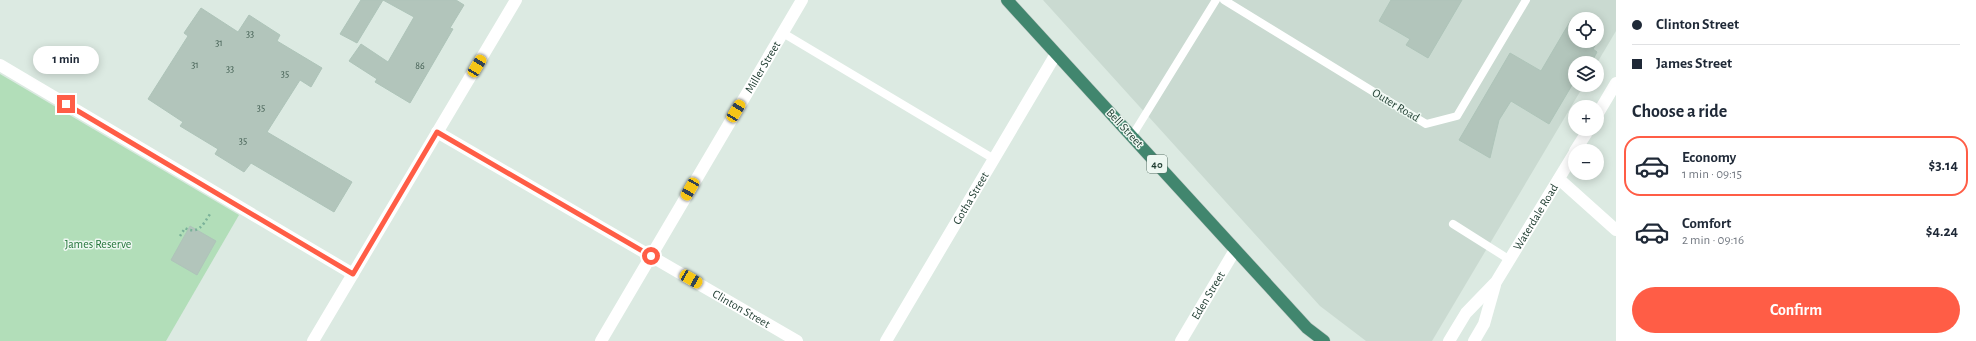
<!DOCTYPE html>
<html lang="en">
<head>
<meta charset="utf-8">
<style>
  :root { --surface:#fff; --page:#f6f6f7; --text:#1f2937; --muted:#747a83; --line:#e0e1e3; --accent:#ff5d46 }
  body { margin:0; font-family:"Alegreya Sans",sans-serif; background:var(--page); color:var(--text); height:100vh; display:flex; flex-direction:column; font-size:15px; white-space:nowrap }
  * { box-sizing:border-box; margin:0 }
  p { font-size:13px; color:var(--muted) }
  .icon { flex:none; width:22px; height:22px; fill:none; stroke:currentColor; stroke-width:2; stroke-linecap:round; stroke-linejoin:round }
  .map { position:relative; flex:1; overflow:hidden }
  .sheet { display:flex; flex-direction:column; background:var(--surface); width:360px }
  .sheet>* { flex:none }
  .top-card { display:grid; align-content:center; height:88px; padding:0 16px; background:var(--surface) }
  .buttons { position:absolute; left:1568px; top:12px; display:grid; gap:8px }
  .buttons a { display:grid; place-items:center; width:36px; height:36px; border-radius:50%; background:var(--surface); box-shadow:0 2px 10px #0003; font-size:20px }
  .end { position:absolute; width:18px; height:18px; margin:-9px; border:5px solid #ff5d46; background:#fff; box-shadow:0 0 0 2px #fff }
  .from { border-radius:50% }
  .bubble { position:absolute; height:28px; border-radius:14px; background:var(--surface); box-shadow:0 2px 10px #0003; font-size:13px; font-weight:600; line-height:28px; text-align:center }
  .car { position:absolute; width:12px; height:24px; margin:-12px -6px; border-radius:5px; box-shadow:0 0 3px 1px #0007; background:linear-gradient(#f5c518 24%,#345 0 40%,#f5c518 0 76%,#345 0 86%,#f5c518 0) }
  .top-card b { display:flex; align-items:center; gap:14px; height:38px; font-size:15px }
  .top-card b+b { border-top:1px solid var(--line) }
  .top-card i { width:10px; height:10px; background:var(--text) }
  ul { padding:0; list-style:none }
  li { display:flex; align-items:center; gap:12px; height:60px; margin:0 8px 6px; padding:0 8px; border:2px solid transparent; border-radius:16px }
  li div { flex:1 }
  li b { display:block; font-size:15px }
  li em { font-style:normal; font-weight:600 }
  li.active { border-color:var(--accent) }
  li>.icon { width:36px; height:36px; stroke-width:1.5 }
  h2 { padding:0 16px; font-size:18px; line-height:48px }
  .primary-button { display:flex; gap:8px; margin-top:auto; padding:8px 16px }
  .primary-button a { flex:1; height:46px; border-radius:24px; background:var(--accent); color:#fff; font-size:16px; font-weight:600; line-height:46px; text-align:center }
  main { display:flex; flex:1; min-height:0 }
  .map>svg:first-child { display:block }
</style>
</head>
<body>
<main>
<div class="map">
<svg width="1616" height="341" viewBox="0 0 1616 341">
  <rect width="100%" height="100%" fill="#dceae2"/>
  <path fill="#cadad1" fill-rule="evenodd" d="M1043,0H1616V31L1597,63H1575V85H1584L1432,341H1366L1320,306ZM1575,19H1597V41H1575Z"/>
  <path fill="#b2deb9" d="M0,74L239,215L166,341H0Z"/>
  <path fill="#b2c5bb" stroke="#aec4b9" d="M361,0H383L357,43L340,34Z
    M383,0H456L464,5L450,28L453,29L410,103L375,82L377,79L349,61L361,44L388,62L414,17Z
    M1391,0H1462L1428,58L1406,45L1410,39L1379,21Z
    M201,8L238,32L249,15L280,35L277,41L322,68L311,87L300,80L267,132L352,182L334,212L251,163L244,172L215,154L218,149L180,126L183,122L148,99L188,36L184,33Z
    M1571,20L1575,22V41H1597V36L1600,38L1593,49L1597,52L1591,63H1575V80L1549,124L1511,101L1499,120L1490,158L1459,140L1510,53L1541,71Z
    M190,226L216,241L197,275L171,260Z"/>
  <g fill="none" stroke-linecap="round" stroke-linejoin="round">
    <defs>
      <path id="trunk" d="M1007,0L1307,328L1324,341"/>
    </defs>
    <use href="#trunk" stroke="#c0c8c5" stroke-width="13"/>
    <path stroke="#7ab199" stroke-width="2.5" stroke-dasharray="2 3" stroke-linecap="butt" d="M180,236L185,228C198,235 203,225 210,214"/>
    <path stroke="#fff" stroke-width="8" d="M1224,0L1426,124L1457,116L1526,0
      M783,33L994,159
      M1132,136L1216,0
      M1453,224L1510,260"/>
    <g stroke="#fff" stroke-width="12">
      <path d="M0,65L353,274"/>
      <path id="s1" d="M437,132L797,341"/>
      <path d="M1559,179L1616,230"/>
      <path d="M313,341L516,0"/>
      <path id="s2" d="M601,341L802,0"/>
      <path id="s3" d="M886,341L1056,54"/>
      <path id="s4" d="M1181,341L1235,250"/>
    </g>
    <g stroke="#fff" stroke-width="12">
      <path d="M1597,115L1616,83"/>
      <path d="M1575,151L1589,129"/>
      <path id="s5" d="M1449,341L1466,313L1496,282L1575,152"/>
      <path d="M1474,341L1484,324L1495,285"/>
    </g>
    <use href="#trunk" stroke="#41866e" stroke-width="12"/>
  </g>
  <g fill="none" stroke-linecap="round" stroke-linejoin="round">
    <path stroke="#ff5d46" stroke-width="5" d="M66,104L353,274L437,132L651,256"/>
  </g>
  <g text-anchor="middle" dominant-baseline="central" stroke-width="3" stroke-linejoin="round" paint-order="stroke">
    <g font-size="10" fill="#425e52">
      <text x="250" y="34">33</text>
      <text x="219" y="43">31</text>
      <text x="195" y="65">31</text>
      <text x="420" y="66">86</text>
      <text x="230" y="69">33</text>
      <text x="285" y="74">35</text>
      <text x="261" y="108">35</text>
      <text x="243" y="141">35</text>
    </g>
    <rect fill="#edf7f1" stroke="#5b7369" stroke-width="1" x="1147" y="155" width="20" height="18" rx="3"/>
    <g font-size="11" font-weight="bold" fill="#1d3b2f">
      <text x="1157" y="164">40</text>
    </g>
    <g font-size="12" fill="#1d3b2f" stroke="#edf7f1">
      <text stroke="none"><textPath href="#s2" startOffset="318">Miller Street</textPath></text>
      <text transform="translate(1396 105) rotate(31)">Outer Road</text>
      <text transform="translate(1125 128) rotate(47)">Bell Street</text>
      <text stroke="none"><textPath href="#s3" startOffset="166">Gotha Street</textPath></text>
      <text stroke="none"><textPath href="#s5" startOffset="152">Waterdale Road</textPath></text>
      <text stroke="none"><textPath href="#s4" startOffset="53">Eden Street</textPath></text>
      <text stroke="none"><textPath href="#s1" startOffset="352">Clinton Street</textPath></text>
    </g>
    <g font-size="12" fill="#24753a" stroke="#edf7f1">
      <text x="98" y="244">James Reserve</text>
    </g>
  </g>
</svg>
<div class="buttons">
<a><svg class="icon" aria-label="locate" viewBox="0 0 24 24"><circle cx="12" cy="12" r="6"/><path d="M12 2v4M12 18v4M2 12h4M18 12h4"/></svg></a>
<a><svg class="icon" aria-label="layers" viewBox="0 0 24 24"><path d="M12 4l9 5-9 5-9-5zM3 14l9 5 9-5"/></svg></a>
<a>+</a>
<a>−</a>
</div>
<i class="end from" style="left:651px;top:256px"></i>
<i class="end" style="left:66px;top:104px"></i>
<div class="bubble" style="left:33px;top:46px;width:66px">1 min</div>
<i class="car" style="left:477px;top:66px;rotate:31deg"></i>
<i class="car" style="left:736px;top:111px;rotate:31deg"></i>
<i class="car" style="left:690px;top:189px;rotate:210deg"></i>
<i class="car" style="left:691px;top:279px;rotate:120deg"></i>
</div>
<section class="sheet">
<div class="top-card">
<b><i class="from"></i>Clinton Street</b>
<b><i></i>James Street</b>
</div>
<h2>Choose a ride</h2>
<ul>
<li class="active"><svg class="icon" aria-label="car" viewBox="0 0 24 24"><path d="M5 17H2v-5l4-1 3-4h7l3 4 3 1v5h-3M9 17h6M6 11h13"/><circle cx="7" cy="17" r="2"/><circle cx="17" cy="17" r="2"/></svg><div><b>Economy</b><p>1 min · 09:15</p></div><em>$3.14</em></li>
<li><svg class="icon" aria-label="car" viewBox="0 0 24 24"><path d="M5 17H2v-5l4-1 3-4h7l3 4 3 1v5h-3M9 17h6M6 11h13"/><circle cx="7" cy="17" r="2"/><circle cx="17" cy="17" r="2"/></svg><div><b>Comfort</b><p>2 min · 09:16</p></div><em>$4.24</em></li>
</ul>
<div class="primary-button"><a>Confirm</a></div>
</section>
</main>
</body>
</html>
